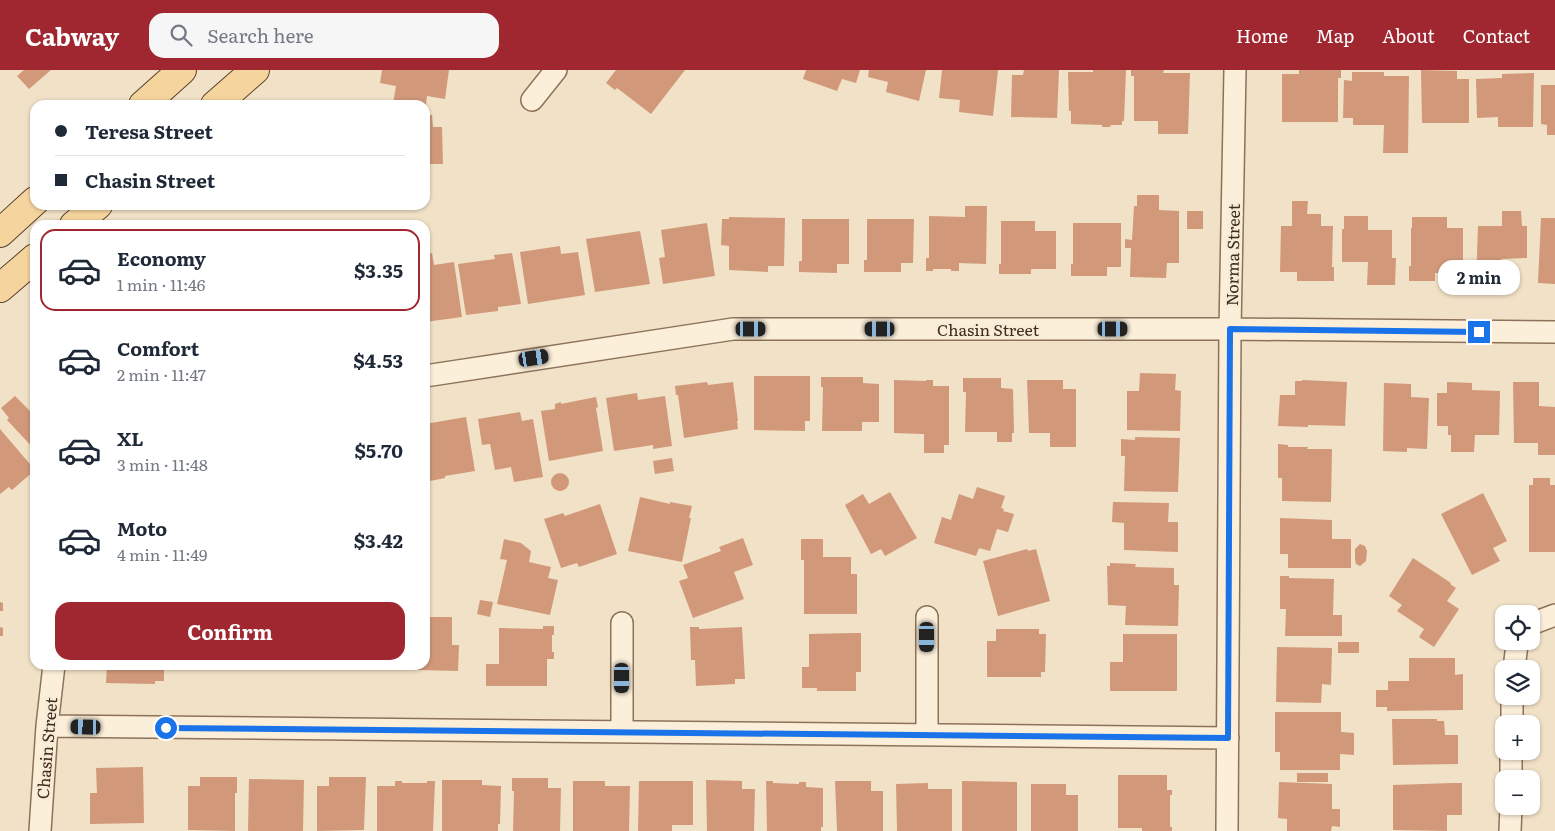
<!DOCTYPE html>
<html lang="en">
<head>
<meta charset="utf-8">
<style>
  :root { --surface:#fff; --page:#f6f6f7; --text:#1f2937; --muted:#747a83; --line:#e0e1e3; --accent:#a02730 }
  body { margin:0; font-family:Literata,serif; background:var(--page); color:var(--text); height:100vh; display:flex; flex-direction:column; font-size:19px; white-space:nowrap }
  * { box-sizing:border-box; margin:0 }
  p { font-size:16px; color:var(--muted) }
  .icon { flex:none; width:28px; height:28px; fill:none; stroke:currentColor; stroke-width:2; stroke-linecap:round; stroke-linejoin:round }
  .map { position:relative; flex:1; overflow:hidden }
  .sheet { position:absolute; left:30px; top:150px; width:400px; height:450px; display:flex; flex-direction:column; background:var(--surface); border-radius:15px; box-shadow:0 1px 4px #0004 }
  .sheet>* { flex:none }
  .guide { position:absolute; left:30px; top:30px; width:400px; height:110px; border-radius:15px; box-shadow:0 1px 4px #0004; display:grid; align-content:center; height:110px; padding:0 25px; background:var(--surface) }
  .controls { position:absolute; left:1495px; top:535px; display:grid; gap:10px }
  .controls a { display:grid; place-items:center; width:45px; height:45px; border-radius:10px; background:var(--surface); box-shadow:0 1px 4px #0004; font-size:25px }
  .end { position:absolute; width:22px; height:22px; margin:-11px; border:6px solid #1a73e8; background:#fff; box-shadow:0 0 0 2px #fff }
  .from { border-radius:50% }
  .bubble { position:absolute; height:35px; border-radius:15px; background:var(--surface); box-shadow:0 1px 4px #0004; font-size:16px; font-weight:700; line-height:35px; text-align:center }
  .car { position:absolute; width:15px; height:30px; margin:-15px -8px; border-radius:6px; box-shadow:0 0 4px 1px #0007; background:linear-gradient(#222 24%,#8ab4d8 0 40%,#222 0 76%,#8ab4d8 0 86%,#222 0) }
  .guide b { display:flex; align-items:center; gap:18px; height:48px; font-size:19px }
  .guide b+b { border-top:1px solid var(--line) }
  .guide i { width:12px; height:12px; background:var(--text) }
  ul { padding:9px 0 0; list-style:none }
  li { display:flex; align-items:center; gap:15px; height:82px; margin:0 10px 8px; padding:0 15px; border:2px solid transparent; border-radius:15px }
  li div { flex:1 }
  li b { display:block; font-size:19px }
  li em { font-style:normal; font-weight:700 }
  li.current { border-color:var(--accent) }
  li>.icon { width:45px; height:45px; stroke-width:1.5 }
  .button { display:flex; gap:10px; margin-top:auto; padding:10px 25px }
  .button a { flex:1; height:58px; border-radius:15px; background:var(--accent); color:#fff; font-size:20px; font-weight:700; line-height:58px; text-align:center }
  header { display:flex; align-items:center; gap:30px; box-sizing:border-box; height:70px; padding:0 25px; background:var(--accent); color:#fff }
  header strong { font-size:24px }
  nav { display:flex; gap:28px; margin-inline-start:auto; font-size:18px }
  .search { width:350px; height:45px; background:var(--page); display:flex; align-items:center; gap:12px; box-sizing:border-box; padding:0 18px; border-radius:15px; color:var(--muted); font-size:19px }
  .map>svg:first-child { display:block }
</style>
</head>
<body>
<header>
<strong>Cabway</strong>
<div class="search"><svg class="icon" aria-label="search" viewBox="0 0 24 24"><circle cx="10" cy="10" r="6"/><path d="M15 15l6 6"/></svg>Search here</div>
<nav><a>Home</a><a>Map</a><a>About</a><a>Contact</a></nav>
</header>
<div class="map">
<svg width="1555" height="761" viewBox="0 0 1555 761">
  <rect width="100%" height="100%" fill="#f1e1c6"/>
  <path fill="#d1997a" d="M24,0H51L29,19L17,6Z
    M382,0H449L445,29L427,26L426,35L393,34L396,16L380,13Z
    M616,0H685L651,44L617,18L615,20L606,13Z
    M806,0H860L856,13L842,9L837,21L803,9Z
    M869,0H926L919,31L886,22L888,12L868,7Z
    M942,0H998L993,46L959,42L960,30L939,28Z
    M1024,0H1059L1057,48L1011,47L1012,5H1023Z
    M1093,0H1126L1124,51H1122V55H1111L1110,57H1102V55L1071,54V41H1069L1068,2H1093Z
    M1131,0H1164L1163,3H1190L1188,64H1158V51H1134V6H1131Z
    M1299,0H1341V8H1338V52H1282V4H1299Z
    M1421,0L1457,1V9H1469V53H1422Z
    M1352,2H1384V6H1409L1408,83H1383L1384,55H1353V48H1343L1344,10L1352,11Z
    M1534,3L1533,57H1498V47L1477,48L1476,9L1502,8V4Z
    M1541,15H1555V65H1547V55L1541,54Z
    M425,45H432L433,57H442L443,94H425Z
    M1137,125H1159V140L1179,141V193H1167L1166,208L1130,207L1131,178H1125V169L1132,170L1134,136H1137Z
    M1292,131H1308L1307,144H1321V156H1333L1332,197H1334V211H1297V202H1280L1281,156H1292Z
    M965,136H987L986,194L959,193V201H951V199H933V201H926V188H929V146L965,147Z
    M1187,141H1203V159H1187Z
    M1502,141H1521L1522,156H1527V188L1501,189V212H1476L1478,156H1502Z
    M1344,146H1368V160H1392V188H1396L1395,215H1367L1368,192H1342V159H1344Z
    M729,147L785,148L784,196H768V202L729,200V176L721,175L722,149H729Z
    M1412,147H1447V158H1463V204L1435,203V211H1409V196H1411V158H1412Z
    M1541,148H1555V214L1538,213Z
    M802,149H849V194H837V203L799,202V191H802Z
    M867,149H914L913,193H901V202H864V190H867Z
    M1001,151H1035V161H1056V199H1031V204H999V194H1001Z
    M707,153L715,206L663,214L659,188L665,187L661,160Z
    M1073,153H1121V197H1107V206H1071V194H1073Z
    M640,161L650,214L595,222L586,169Z
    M560,176L561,184L578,182L585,225L528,234L520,182Z
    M432,183L434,195L454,192L462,247L425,252V184Z
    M512,183L521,234L498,237V241L466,245L458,194L495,189L494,185Z
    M1140,303L1176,304L1175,320L1181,321L1180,361L1127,360V321H1139Z
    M754,306H810V351H805V361L754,360Z
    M821,307H863V313L879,314V352H862V361H822L823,317H821Z
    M963,308H1001V318L1013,319L1014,363H1012V372H997V362H965L966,322H963Z
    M894,310L926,311V310H933V316H949V375H944V383H924V364L894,363Z
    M1027,310H1063V319H1076V377H1050V363H1029Z
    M1302,310L1347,312L1345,356L1308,355V357L1278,356L1280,325H1295V311H1302Z
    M707,312L708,315L733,312L738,351H737L738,359L684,368L678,325H676L675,316Z
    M1447,312L1472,313V320L1500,321L1499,365H1475L1474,382H1451V365H1448V356H1437V323H1447Z
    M1513,312H1539V336L1555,337V385H1538V373H1514Z
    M1384,313L1411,314V327L1429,328L1427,379L1407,378V382L1383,381Z
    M637,323L638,330L665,326L672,376L653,379V375L614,381L606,328Z
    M15,326L31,342L35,338V380L7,350L9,348L1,338Z
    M596,327L598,337L596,338L603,381L549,391L541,341L555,339V334L561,332V334Z
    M520,342L522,351L533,349L543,407L514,412L511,397L495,400L490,374L482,375L478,349Z
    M466,347L475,401L445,406V408L425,412V354Z
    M0,359L35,400L12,420L9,417L0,424Z
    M1135,367L1180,368L1178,422L1124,421L1125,386H1121V369L1135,370Z
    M1278,374L1288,375V377H1308L1307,379H1332L1331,432L1282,431V408H1278Z
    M672,388L674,401L655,404L653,391Z
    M551 412a9 9 0 1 1 18 0a9 9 0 1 1-18 0Z
    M1533,408H1550V415H1555V482H1529V415H1533Z
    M977,417L1005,426L1001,438L1004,439L1003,441L1014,444L1008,462L997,459L990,481L979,478L976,486L934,473L942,447L951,450L959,424L973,429Z
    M890,422L917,468L885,486L881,479L871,484L845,435L863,424L869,434Z
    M1483,423L1507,471L1493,478L1500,491L1472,505L1441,444Z
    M640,427L670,434V432L692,436L689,448H691L682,492L628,481Z
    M1113,432L1169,433L1168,452H1178V482L1124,480V453L1112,452Z
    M600,434L617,484L579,497L577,493L561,498L544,449L563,443L565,446Z
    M1280,448L1332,450V469H1351V498H1288V484H1280Z
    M743,468L753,495L734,502L744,529L693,548L679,511L688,508L683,495L721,481L719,477Z
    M504,469L521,473L531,481L529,492L551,497L548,508L558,510L550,545L497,534L507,490L500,489Z
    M801,469H823V487H851V504H857V544H804V490H801Z
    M1360,474L1365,476L1367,481L1366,491L1360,496L1356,494L1355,490V479Z
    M1027,479L1028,481L1036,479L1050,531L998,546L983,491Z
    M1413,488L1451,513L1450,514L1456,518L1447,531L1459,539L1434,577L1419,567L1424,559L1397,541L1402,535L1389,526Z
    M1110,493L1136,494L1135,497L1174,498V515H1179L1178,556L1125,555L1126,536L1108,535L1107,496H1110Z
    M1280,506H1289V508L1334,509L1333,545H1342V566H1285L1286,539H1280Z
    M425,526H428V547H452V575H459L458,601L418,600V595H425Z
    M480,530L493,532L490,547L477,544Z
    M0,532L3,533V541H0Z
    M543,556H554V565H552V582H554V589H547V616H486V594H499V558L543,559Z
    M0,557L3,558V566H0Z
    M690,557H699V559L742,557L745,609H735V614L696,616L695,590H691Z
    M996,559H1039V564H1046L1045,602H1041V607H987V571H996Z
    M855,563H861V602H856V621H817V618H802V597H809V564Z
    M1123,564H1177V621H1110V592H1123Z
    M1338,572H1359V583H1338Z
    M1277,577L1332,578L1331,615L1322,614L1321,633L1276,632Z
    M1409,588H1455V605L1463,604V640L1387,641V637H1376V620H1388V611H1409Z
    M107,595H164V611H155V614L106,613Z
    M212,595H255V599H212Z
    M268,595H326V600L268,599Z
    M355,595H390V600L355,599Z
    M1275,642H1341V662L1354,663V685L1340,684V700H1280V682H1275Z
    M1392,649H1437V651H1444L1445,665H1458V694L1393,695Z
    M143,697L144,753L90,754V723H97L96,698Z
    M1297,703H1328V712H1297Z
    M1118,705H1167V720H1172V725H1170V757H1172V761H1142V758H1118Z
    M200,707H237V723H235V761L188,760V716H200Z
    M329,707H366L364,760L317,761V716H329Z
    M512,708H548V718H561L560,761H513L514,721H512Z
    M249,709L304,710L303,761H248Z
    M442,710H482V715L501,716L500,754H498V761H442Z
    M706,710L742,711V719H755L754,761H707Z
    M395,711H402V713H427V711H435L433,761H377V716H395Z
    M573,711H605V716H630L629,761H573Z
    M639,711H693V755H672V761H638Z
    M766,711H773V713L799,714V712H806V717L823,718V757H821V761H767Z
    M835,711H871V721H883V761H837Z
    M962,711L1017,712V761H962Z
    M1279,712L1332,714V739H1340V757L1332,756L1331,761H1287V749L1278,748Z
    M928,713V719H952V761H897L896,714Z
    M1453,713H1462V745H1447V761L1393,760V715Z
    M1031,714H1066V725H1078V761H1031Z"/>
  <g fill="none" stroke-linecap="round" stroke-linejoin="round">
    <defs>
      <path id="street" d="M532,30L556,0
        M425,306L733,259H1230L1555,262
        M927,547V665
        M622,553V662
        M1531,554L1555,545
        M1514,599L1517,574L1519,571
        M1512,654V626
        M47,656L1228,668
        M1511,709V681
        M40,761L47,656L54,595
        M1227,761L1230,259L1235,0
        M1510,761L1511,736"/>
      <path id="primary" d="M143,35L182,0
        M215,35L255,0
        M74,155L98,135
        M0,163L35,131
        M0,218L35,188"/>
    </defs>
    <use href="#street" stroke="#8d725a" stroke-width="24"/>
    <use href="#primary" stroke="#5b412f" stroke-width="30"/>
    <use href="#street" stroke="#fbefda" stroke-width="21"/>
    <use href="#primary" stroke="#f5d49d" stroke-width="28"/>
  </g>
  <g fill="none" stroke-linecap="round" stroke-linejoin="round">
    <path stroke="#1a73e8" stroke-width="6" d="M166,658L1228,668L1230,259L1479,262"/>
  </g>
  <g text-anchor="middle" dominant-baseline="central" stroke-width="5" stroke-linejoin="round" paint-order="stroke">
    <g font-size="16" fill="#3d2b1f" stroke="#f8ecd6">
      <text transform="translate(1232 185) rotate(-89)">Norma Street</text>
      <text x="988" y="259">Chasin Street</text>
      <text transform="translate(46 678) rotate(-85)">Chasin Street</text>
    </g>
  </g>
</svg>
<div class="controls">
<a><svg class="icon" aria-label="locate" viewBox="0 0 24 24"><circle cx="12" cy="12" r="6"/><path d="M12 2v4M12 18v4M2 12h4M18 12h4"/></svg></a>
<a><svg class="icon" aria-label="layers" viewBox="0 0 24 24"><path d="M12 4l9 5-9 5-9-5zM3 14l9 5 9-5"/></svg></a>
<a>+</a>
<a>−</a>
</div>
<i class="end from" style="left:166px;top:658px"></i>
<i class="end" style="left:1479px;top:262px"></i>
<div class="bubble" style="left:1438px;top:190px;width:82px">2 min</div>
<i class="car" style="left:751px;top:259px;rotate:90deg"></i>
<i class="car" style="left:880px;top:259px;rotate:270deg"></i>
<i class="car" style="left:1113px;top:259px;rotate:90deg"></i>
<i class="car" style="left:534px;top:288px;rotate:81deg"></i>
<i class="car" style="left:927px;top:567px;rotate:180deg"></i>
<i class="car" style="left:622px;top:608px;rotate:180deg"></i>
<i class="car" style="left:86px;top:657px;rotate:271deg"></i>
<div class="guide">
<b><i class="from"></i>Teresa Street</b>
<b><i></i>Chasin Street</b>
</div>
<section class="sheet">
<ul>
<li class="current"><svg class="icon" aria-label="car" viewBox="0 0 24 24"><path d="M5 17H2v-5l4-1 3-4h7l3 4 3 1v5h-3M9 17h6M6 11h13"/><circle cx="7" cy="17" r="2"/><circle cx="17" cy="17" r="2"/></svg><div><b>Economy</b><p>1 min · 11:46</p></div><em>$3.35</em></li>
<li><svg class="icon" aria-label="car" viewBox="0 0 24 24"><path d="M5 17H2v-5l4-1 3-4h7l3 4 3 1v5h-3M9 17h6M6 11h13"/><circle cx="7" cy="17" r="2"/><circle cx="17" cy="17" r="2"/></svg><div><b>Comfort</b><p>2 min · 11:47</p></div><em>$4.53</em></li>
<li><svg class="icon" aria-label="car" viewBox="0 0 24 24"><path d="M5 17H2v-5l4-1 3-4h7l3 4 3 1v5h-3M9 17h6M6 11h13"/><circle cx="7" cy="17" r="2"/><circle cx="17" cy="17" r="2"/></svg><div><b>XL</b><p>3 min · 11:48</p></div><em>$5.70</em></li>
<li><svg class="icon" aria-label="car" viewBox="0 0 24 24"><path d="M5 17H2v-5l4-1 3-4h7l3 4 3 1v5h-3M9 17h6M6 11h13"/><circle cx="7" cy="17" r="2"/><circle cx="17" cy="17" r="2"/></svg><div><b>Moto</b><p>4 min · 11:49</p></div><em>$3.42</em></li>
</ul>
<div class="button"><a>Confirm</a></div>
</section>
</div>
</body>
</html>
